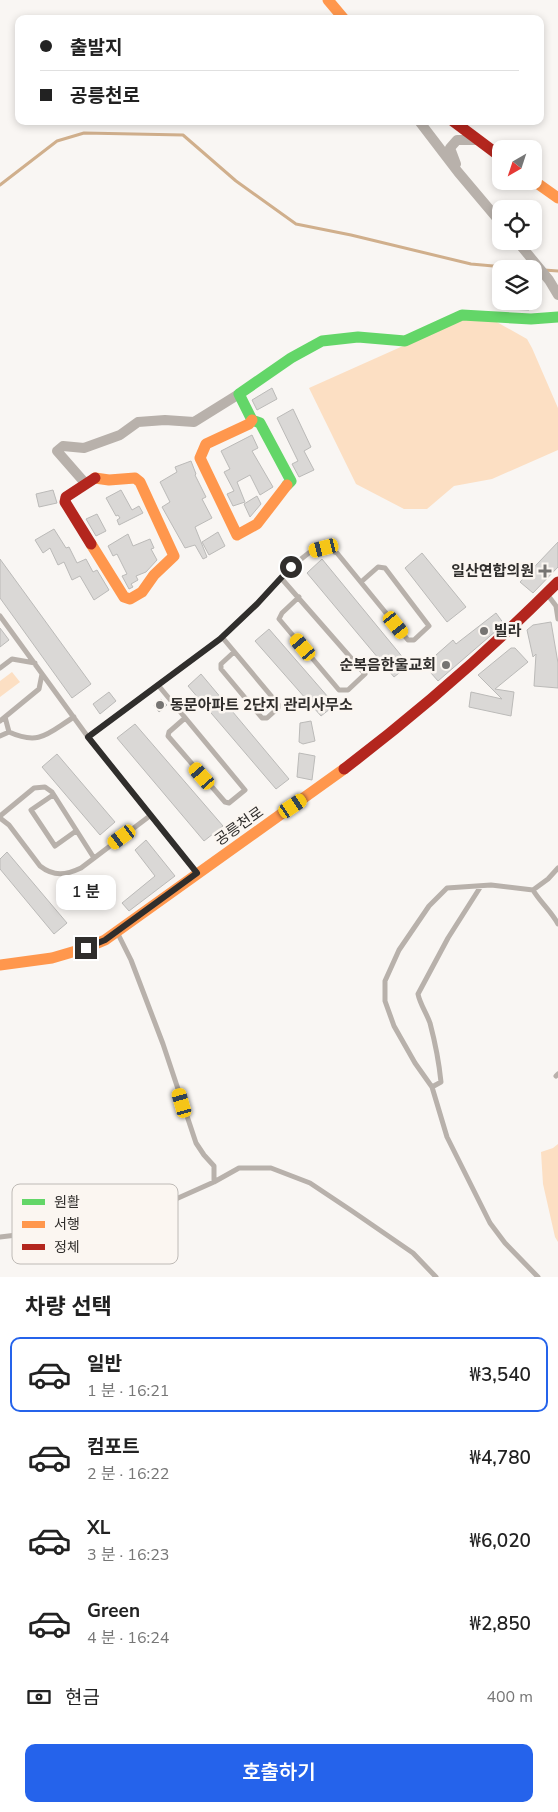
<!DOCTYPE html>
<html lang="ko">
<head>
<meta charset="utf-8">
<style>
  :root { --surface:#fff; --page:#f2f2f2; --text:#222; --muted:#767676; --line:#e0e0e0; --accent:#2563eb }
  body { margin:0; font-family:"Nunito Sans","Noto Sans KR",sans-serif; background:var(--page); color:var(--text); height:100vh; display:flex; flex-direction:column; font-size:19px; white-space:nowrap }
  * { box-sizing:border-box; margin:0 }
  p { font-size:16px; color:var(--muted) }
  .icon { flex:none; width:28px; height:28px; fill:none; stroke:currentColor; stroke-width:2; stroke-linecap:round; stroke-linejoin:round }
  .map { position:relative; height:1277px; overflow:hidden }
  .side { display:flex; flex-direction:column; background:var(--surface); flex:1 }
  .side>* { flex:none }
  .top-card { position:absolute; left:15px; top:15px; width:529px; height:110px; border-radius:10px; box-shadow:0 2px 8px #0003; display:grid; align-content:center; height:110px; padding:0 25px; background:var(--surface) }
  .needle { width:32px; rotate:219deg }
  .fabs { position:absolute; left:492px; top:140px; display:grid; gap:10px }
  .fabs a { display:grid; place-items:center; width:50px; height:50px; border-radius:10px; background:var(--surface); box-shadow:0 2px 8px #0003; font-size:25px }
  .end { position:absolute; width:22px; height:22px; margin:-11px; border:6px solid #302e2c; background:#fff; box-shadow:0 0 0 2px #fff }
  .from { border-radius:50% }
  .bubble { position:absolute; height:35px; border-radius:10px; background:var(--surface); box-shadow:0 2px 8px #0003; font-size:16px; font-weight:600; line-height:35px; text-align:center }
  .car { position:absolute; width:15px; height:30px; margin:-15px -8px; border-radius:6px; box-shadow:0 0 4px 1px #0007; background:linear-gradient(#f5c518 24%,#345 0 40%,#f5c518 0 76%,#345 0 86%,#f5c518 0) }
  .top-card b { display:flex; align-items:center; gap:18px; height:48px; font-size:19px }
  .top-card b+b { border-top:1px solid var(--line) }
  .top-card i { width:12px; height:12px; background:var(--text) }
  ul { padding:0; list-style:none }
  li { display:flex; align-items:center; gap:15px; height:75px; margin:0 10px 8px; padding:0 15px; border:2px solid transparent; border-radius:10px }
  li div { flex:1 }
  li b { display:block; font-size:19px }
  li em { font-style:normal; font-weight:600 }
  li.on { border-color:var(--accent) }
  li>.icon { width:45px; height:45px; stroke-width:1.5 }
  h2 { padding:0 25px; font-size:22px; line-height:60px }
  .pay { display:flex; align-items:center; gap:12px; height:55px; padding:0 25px; font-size:19px }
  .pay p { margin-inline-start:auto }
  .primary-button { display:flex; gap:10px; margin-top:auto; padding:10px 25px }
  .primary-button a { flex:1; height:58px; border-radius:10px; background:var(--accent); color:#fff; font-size:20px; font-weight:600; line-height:58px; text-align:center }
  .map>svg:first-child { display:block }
</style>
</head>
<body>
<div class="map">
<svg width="558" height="1277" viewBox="0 0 558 1277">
  <rect width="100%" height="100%" fill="#f9f6f3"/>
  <path fill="#fcdfc3" d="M479,312L527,339L532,348L558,408V450L492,479L454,486L427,509H404L356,484L309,388Z
    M12,672L20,682L0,697V681Z
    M558,1144V1242L555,1237L543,1184L541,1152L553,1148Z"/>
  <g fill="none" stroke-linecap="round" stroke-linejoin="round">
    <path stroke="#d0af8c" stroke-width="3" d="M0,185L57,141L84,133L183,135L236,181L296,224L351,235L471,264L527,269
      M544,270L558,271"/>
  </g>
  <path fill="#dad8d6" stroke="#bbbab8" d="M507,301H531L529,310L506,309Z
    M272,388L277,399L257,410L252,400Z
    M293,409L311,447L304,451L314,470L299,477L292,464L298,461L277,418Z
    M252,435L258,448L252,451L273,487L260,495L250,475L237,482L245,502L233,506L227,494L234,491L224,472L230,469L221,451Z
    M191,461L196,474L195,475L206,497L202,499L212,518L195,527L207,557L203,559L195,545L185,548L162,507L170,502L160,482L177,472L175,467Z
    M53,490L57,503L39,507L36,494Z
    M121,490L132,510L139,506L143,513L119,525L117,520L120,518L118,515L116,516L106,498Z
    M257,496L261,504L250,517L244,504Z
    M97,514L106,531L96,536L86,519Z
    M54,529L66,548L69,547L77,563L86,559L93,572L97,570L109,590L94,600L80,576L72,580L64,562L58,565L50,548L43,553L35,540Z
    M218,532L225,546L209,555L202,542Z
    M128,534L133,546L150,539L154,548L151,549L157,560L146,572L136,576L138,580L131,584L133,587L129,589L122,576L127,574L117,554L113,556L108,546Z
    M558,542V567L533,593L520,582Z
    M422,553L466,607L447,622L405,568Z
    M0,559L91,684L72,698L0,598Z
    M322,559L409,665L394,677L307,573Z
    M496,613L504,624L438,681L431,673L436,655L453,640L456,644Z
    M551,622L558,663V688L534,686L536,654L533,657L527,630L533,625Z
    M0,628L9,640L0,647Z
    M269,629L335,705L321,716L255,641Z
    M511,648H515L528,662L495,689L514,692L511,716L469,707L471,692L502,699L478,675Z
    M201,674L289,779L276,789L188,686Z
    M109,692L116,701L100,714L93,704Z
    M161,699L167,705L159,712L154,705Z
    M311,721L315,741L303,744L299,742L300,723Z
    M135,724L223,826L204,841L117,738Z
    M299,753L315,756L312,780L297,777Z
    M57,754L115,822L100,835L42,767Z
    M146,840L175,876L129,911L122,903L155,876L135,850Z
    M7,852L67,923L54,934L0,869V859Z"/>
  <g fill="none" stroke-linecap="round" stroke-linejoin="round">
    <path stroke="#b8b1ab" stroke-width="5" d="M281,578L365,674L348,690H339L279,619L282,613L299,597
      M547,594L556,606L558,619
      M0,616L88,737
      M222,637L278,704V708L267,718H262L221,669V664L234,652
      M0,668L12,659L35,663
      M158,685L245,790L229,803L225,802L168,736L169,732L185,718
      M0,721L39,689L42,674
      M9,732C40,746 48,733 74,717
      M0,736L9,732L5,717
      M53,795L31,810L55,846L76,831
      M0,816L34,788L45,787L52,792L94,858
      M0,818L9,825L40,866C54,877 66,875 81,868L151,815
      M196,872L88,737L220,639L257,604L291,567L310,552L324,548L337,553L408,640H414L429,626L385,568L378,567L361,582
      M533,890C540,902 551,911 558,924
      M118,934L131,960L163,1044L196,1143L204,1155L214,1166V1182
      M556,1076L558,1074
      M432,1087L441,1082C439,1062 435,1042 430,1023C426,1012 420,1004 418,994L448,938L481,886
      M0,1237L91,1226L158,1207L214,1182L239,1168H271L310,1183L352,1211L413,1253L436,1277
      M538,1277L505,1243L490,1223L447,1137L432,1087L415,1063L394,1026L385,1001V981L399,950L429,906L447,888L491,885L533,890L548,879L558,868"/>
    <path stroke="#b8b1ab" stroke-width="10" d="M419,121L458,172L501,223
      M456,164L450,148L457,140H477
      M517,241L549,280L558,295
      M85,483L57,451L63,446L84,448L120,435L138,422L165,420L194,422L239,394"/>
    <path stroke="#63d668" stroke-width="11" d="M287,485L291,481L260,423L252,420L239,394L291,358L322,341L358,337L405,341L462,315L531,319L558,317"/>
    <path stroke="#ff974d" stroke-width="11" d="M328,0L344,19
      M534,181L558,198
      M252,420L249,424L206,444L200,458L237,535L257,524L287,485
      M91,544L124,597L130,599L142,592L154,575L174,556L140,482L135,478L109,480L95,478
      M0,965L52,958L86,948L105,940L344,769"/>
    <path stroke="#b3261e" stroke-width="11" d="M453,121L501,157
      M91,544L65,502L66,497L95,478
      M344,769C419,712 491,649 558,582"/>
  </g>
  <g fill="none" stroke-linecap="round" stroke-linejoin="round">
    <path stroke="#302e2c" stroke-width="6" d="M86,948L105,940L197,873L88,737L220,639L257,604L291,567"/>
  </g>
  <g fill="#767472" stroke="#fbf6f1" stroke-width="2">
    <path d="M542.5 563.5h5v5h5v5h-5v5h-5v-5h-5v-5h5z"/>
    <circle cx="484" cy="631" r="5"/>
    <circle cx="446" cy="665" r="5"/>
    <circle cx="160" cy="705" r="5"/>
  </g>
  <g text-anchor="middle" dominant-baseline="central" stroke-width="5" stroke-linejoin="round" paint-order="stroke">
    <g font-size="15" font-weight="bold" fill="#302e2c" stroke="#fbf6f1" text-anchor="end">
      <text x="534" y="571">일산연합의원</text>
      <text x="494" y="631" text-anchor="start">빌라</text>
      <text x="436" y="665">순복음한울교회</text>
      <text x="170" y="705" text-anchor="start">동문아파트 2단지 관리사무소</text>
    </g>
    <g font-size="15" fill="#302e2c" stroke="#fbf6f1">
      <text transform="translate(239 826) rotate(-35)">공릉천로</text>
    </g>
  </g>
  <rect x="12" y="1184" width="166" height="80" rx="8" fill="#fbf6f1" stroke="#bebab6" stroke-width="1"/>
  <rect x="22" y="1199" width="23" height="6" fill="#63d668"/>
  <rect x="22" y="1221" width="23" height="7" fill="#ff974d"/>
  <rect x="22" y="1244" width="23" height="6" fill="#b3261e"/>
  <g font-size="14" fill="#302e2c">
    <text x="54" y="1207">원활</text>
    <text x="54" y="1229">서행</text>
    <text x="54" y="1252">정체</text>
  </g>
</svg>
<div class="fabs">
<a><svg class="needle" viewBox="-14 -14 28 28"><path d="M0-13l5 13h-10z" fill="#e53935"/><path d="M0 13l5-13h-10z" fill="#767676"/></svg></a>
<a><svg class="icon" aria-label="locate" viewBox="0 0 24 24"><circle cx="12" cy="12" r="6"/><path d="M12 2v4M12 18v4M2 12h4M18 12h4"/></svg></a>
<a><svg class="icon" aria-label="layers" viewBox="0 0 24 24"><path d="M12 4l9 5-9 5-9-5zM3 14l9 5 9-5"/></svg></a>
</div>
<i class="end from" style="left:291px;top:567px"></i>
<i class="end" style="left:86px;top:948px"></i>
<div class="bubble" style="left:56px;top:875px;width:60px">1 분</div>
<i class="car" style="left:324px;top:548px;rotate:256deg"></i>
<i class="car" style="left:396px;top:625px;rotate:141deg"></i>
<i class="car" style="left:303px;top:647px;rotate:320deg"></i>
<i class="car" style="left:202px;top:776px;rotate:319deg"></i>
<i class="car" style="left:293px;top:806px;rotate:56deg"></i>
<i class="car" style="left:122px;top:837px;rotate:234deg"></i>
<i class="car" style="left:182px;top:1103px;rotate:344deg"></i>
<div class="top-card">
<b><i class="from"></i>출발지</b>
<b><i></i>공릉천로</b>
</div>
</div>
<section class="side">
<h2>차량 선택</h2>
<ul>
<li class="on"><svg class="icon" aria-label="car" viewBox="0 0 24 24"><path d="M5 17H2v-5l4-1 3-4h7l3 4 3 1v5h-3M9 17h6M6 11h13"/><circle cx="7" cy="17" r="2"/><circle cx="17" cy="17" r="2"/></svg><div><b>일반</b><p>1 분 · 16:21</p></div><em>₩3,540</em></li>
<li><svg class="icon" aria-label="car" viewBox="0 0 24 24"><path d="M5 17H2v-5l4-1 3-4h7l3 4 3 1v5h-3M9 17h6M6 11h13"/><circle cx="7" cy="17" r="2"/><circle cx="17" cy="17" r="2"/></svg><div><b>컴포트</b><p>2 분 · 16:22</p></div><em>₩4,780</em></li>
<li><svg class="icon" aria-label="car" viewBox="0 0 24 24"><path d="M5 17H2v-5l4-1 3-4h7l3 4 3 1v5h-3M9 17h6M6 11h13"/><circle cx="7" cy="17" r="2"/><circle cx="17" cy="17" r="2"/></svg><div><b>XL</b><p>3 분 · 16:23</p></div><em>₩6,020</em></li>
<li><svg class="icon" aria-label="car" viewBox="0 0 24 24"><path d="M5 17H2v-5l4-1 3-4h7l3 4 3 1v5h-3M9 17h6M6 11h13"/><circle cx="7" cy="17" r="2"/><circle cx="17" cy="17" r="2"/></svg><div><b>Green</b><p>4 분 · 16:24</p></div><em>₩2,850</em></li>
</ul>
<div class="pay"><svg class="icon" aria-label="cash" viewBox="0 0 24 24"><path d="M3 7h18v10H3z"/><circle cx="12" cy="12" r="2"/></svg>현금<p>400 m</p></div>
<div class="primary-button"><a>호출하기</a></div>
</section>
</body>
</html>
